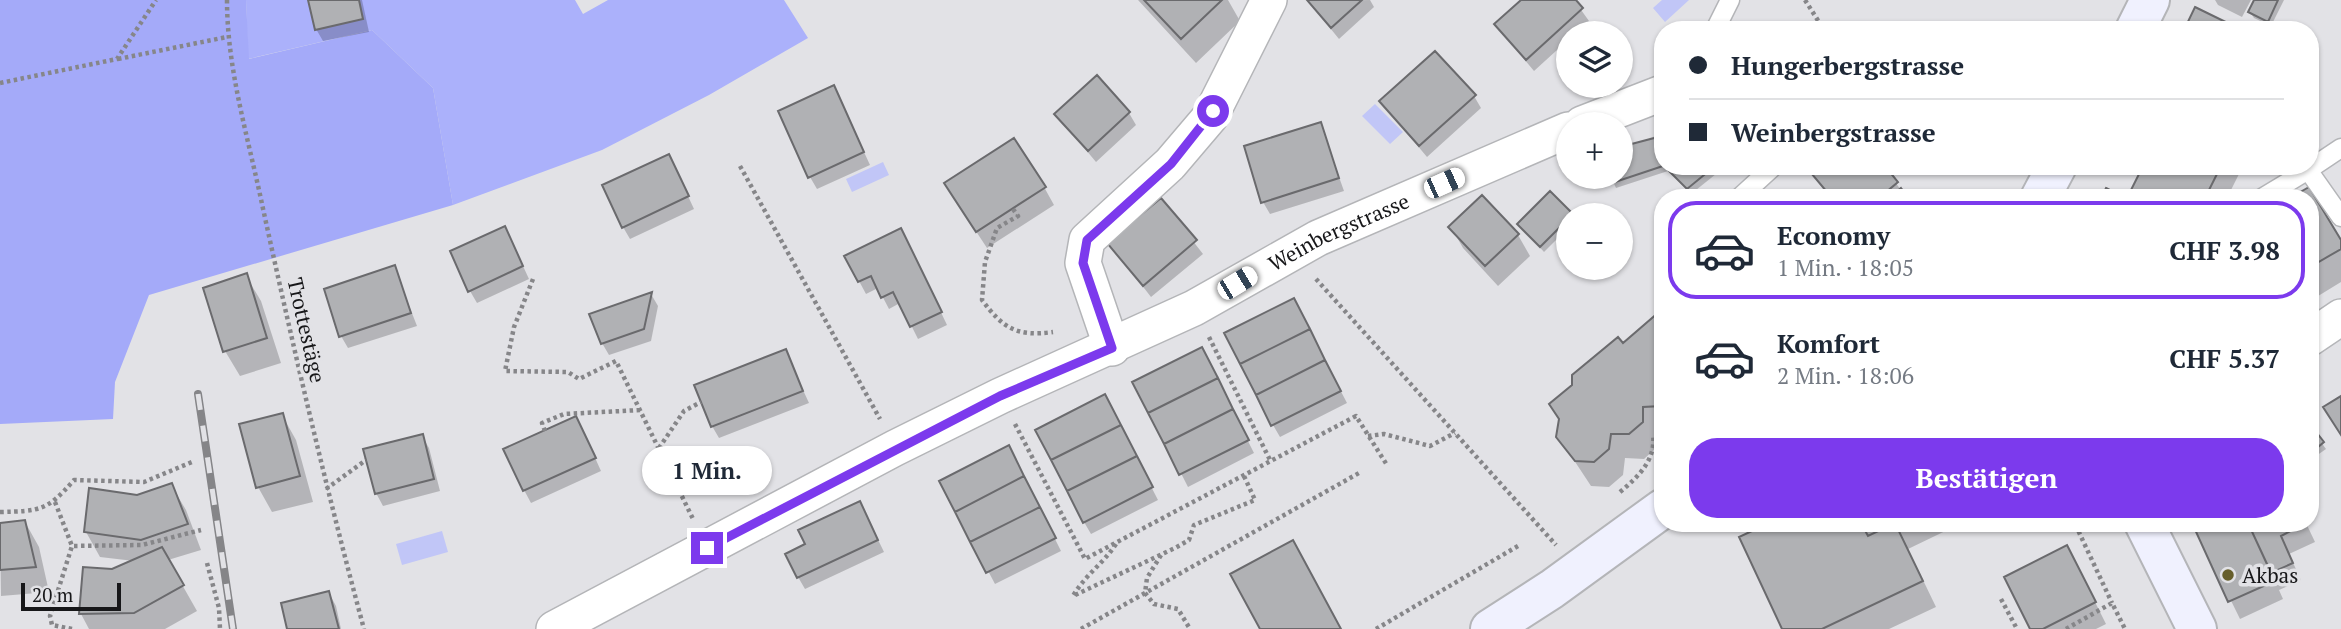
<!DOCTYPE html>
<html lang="de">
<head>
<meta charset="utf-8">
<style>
  :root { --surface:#fff; --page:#f2f2f3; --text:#1f2937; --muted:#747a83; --line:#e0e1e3; --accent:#7c3aed }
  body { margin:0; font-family:"PT Serif",serif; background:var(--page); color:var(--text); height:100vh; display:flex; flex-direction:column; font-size:26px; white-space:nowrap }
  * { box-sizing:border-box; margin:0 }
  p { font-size:23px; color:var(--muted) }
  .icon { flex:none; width:38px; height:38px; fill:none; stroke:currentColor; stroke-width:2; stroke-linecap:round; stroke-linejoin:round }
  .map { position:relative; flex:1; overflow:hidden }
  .drawer { position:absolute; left:1654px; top:189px; width:665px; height:343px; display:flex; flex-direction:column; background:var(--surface); border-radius:28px; box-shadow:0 2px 5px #0004 }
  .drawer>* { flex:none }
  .hud { position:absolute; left:1654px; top:21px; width:665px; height:154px; border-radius:28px; box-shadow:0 2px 5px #0004; display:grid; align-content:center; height:154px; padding:0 35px; background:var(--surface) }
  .controls { position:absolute; left:1556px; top:21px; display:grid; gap:14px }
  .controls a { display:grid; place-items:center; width:77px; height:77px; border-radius:50%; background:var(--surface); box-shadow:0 2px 5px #0004; font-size:35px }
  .scale { position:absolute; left:21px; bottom:18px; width:100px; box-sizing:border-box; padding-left:7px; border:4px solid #171719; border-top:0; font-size:19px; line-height:24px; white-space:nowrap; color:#171719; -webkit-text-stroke:5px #e2e2e6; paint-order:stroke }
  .end { position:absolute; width:32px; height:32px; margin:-16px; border:9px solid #7c3aed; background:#fff; box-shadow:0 0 0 4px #fff }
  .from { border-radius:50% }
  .bubble { position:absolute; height:49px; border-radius:24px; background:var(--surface); box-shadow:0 2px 5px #0004; font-size:23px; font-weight:700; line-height:49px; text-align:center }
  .car { position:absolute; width:21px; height:42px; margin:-21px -10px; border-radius:9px; box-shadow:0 0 5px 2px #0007; background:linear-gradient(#fff 24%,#345 0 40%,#fff 0 76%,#345 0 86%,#fff 0) }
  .hud b { display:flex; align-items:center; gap:24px; height:66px; font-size:26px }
  .hud b+b { border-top:2px solid var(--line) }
  .hud i { width:18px; height:18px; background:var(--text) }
  ul { padding:12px 0 0; list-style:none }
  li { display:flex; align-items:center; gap:21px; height:98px; margin:0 14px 10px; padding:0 21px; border:4px solid transparent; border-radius:28px }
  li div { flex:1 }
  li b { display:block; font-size:26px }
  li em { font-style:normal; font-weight:700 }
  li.active { border-color:var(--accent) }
  li>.icon { width:63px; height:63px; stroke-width:1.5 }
  .action { display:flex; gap:14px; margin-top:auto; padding:14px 35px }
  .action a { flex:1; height:80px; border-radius:28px; background:var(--accent); color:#fff; font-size:28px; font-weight:700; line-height:80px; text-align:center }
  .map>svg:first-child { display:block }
</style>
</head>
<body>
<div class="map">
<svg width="2341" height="629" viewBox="0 0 2341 629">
  <rect width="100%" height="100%" fill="#e2e2e6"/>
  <path fill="#abb1fb" d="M246,0H575L583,14L608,0H784L808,38L709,95L602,150L453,205L433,88L372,30L248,59Z"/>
  <path fill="#a4aaf9" d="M0,0H246L249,59L372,30L433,88L453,205L149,295L115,382L113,419L0,424Z"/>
  <path fill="#c1c6f7" d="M1662,0H1689L1665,22L1653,8Z
    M1375,104L1403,132L1390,144L1362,116Z
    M883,162L889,175L852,192L846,179Z
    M442,531L448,552L402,565L396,544Z"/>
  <path fill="#0003" d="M310,0H362L369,32L323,41L316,29Z
    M1138,0H1228L1240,21L1196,63Z
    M1370,0L1374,7L1339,39L1308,1Z
    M1523,0H1574L1589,21L1575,33H1568V40L1534,71L1496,25Z
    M2215,0H2251L2242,17L2218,5Z
    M2256,0H2284L2271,26L2254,18L2250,12Z
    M1474,96L1481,108L1427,157L1381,102Z
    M840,100L870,165L817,189L810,177Z
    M1129,113L1136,125L1096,162L1056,114Z
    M1320,124L1344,191L1270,214L1263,202Z
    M1662,131V166H1726L1691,194L1668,171L1616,188L1611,177H1620Z
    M1806,166H1883L1907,198H1830Z
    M2145,166H2243L2227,198H2129Z
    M675,168L694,209L630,239L623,227Z
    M1044,187L1054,205L987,248L956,201Z
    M2309,189L2341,243V282L2310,301Z
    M1550,193L1572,215H1568V228L1544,252L1519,224Z
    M1161,200L1203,254L1151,297L1109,243Z
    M1451,227L1518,235L1530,256L1498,286L1463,248Z
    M511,240L529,279L477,303L470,291Z
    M908,243L947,325L918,339L900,303L889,309L878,288L866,294L859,281Z
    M394,267L417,326L348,348L341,336Z
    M246,276L261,301L281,363L240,376L225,351Z
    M651,294L658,306L651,341L609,355L602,343Z
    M1300,313L1347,403L1280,437L1273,425Z
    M1659,314L1662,318V432L1656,431V448L1644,459L1625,458L1623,475L1609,487L1591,486L1558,436L1623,345Z
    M785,351L809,403L719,438L712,426Z
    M1208,362L1254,453L1188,487L1135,383Z
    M1111,409L1158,500L1091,534L1084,522Z
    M282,415L296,440L313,502L272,512L258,487Z
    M2310,427L2326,449L2316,456L2310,448Z
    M583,431L601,471L531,503L524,490Z
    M422,436L429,448L440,491L383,506L376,493Z
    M1015,459L1061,551L995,584L941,482Z
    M171,485L186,510L201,550L168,560L197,611L165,629H89L81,614L84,569L112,571L134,561L100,557L86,532L137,496Z
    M2310,493L2315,504L2310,507Z
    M866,515L884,552L805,589L798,577Z
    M25,522L39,547L49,592L1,596L0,524Z
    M1773,523H1962L1908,549L1936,607L1889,629H1784Z
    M2193,523H2306L2315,542L2289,554L2301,580L2279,590L2283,599L2240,619Z
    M2078,568L2106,624L2096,629H2032Z
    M329,593L336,606L341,629H289Z"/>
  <path fill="#b0b1b4" stroke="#6a6a6d" stroke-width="2" d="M308,0H359L363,19L315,30Z
    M1144,0H1222L1181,39Z
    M1307,0H1362L1331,28Z
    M1521,0H1576L1583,8L1526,60L1494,24Z
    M2254,0H2278L2268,22L2248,12Z
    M2195,7L2242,30H2184Z
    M1435,51L1476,95L1419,146L1379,101Z
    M1097,75L1130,112L1088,151L1054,114Z
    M834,85L864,152L808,178L778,111Z
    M1321,122L1339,178L1261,203L1244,146Z
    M1662,128L1663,166L1612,183L1609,177H1620V147L1654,138Z
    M1014,138L1046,187L976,232L944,183Z
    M669,154L689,196L622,228L602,185Z
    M1664,166H1715L1687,189Z
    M1885,166L1898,182L1879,198H1832L1811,173L1812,166Z
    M2143,166H2221L2205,198H2127Z
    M2309,187L2341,240V249L2310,267V198H2290Z
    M1901,188L1909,198H1889Z
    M2106,188L2125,198H2101Z
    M1550,191L1573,214L1568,215V219L1540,247L1517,224Z
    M1482,195L1519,234L1485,266L1448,227Z
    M1161,198L1197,240L1143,286L1107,243Z
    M505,226L523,266L468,292L450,251Z
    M901,228L942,312L910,327L893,292L881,298L871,276L858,282L844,256Z
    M395,265L411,313L339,337L324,289Z
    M247,273L267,338L223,352L203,288Z
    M652,292L644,329L601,344L589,314Z
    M1294,298L1310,329L1240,364L1224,333Z
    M1659,312L1662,316V406L1643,407V422L1629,434H1611L1609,449L1594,462L1575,461L1556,437L1559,419L1549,404L1572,385V375L1618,337L1623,343Z
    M1310,329L1325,360L1256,395L1240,364Z
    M1202,347L1218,378L1148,413L1132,382Z
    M786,349L803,391L711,427L694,385Z
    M1325,360L1341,391L1271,426L1256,395Z
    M1218,378L1233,409L1164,444L1148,413Z
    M1105,394L1121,425L1051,460L1035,430Z
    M2341,396V435L2323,407Z
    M1233,409L1249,440L1179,475L1164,444Z
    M283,413L300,476L256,488L239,424Z
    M576,416L596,458L523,491L503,449Z
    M2310,424L2324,442L2312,452L2310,449Z
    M1121,425L1137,456L1067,491L1051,460Z
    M423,434L434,479L375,494L363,449Z
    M1009,445L1024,476L955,512L939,481Z
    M1137,456L1153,487L1083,523L1067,491Z
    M1024,476L1040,507L970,542L955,512Z
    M172,483L188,524L141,540L84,532L89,488L137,495Z
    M860,501L878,540L797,578L785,554L805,544L798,530Z
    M1040,507L1056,538L986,573L970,542Z
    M25,520L36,567L0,570V523Z
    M1769,523H1861L1868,536L1895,523L1923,581L1822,629H1782L1739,537Z
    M1861,523H1895L1868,536Z
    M2192,523H2248L2275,581L2228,602Z
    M2248,523H2306L2281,536L2293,563L2271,573Z
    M1293,540L1341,629H1260L1230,574Z
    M2067,545L2096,602L2043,629H2030L2004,577Z
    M162,547L184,585L134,613L79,614L83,567L112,569Z
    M329,591L339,629H287L281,603Z"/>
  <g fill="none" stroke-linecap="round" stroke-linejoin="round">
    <defs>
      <path id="service" d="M1715,30L1730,0
        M2308,170L2341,148
        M1739,198L1774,166
        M2262,198L2308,170L2341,217"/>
      <g id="minor">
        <path d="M1582,124L1662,93"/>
        <path d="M2310,338L2341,317"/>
        <path d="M1112,348L1083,263L1087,240L1170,164L1210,117L1269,0"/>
        <path id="s1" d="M554,629L895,448L1000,396L1194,308L1318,238L1568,130"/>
      </g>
      <path id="secondary" d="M2135,30L2150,0
        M2040,198L2057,166
        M2144,523L2197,629
        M1490,629L1552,589L1662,509"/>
    </defs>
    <use href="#service" stroke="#b4b5b8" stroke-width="21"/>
    <use href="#minor" stroke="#b4b5b8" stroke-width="38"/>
    <use href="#secondary" stroke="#b4b5b8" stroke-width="42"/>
    <path stroke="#868689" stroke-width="4.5" stroke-dasharray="3.5 3.5" stroke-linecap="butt" d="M227,0C227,69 248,137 262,204C293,347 326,488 364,629
      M1805,0L1824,30
      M118,59L227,37
      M0,83L117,59L156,0
      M740,166L880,419
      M1013,209L1018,216L997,228L985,262L982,300C1003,328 1016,337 1053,332
      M533,279L514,327L505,371L568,372L579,379L616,361L693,519
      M1316,279L1556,545
      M1209,337L1271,462
      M1015,424L1085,559L1356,416L1387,465
      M545,431L542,423L564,414L641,410
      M1368,436L1384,434L1430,446L1455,433
      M659,448L684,411L701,402
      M326,489L366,460
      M1620,492C1639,476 1656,460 1653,434
      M55,502L72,546
      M0,512C40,511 47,511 74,480L144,482L192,462
      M2086,523L2077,528L2112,603
      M1116,544C1103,564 1085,575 1073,596L1175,548L1189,540L1194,525L1255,500L1244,476
      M1161,555L1147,578L1145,593L1154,604L1178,609L1190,629
      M207,563L219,608L220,629
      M2001,599L2017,629
      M72,629L52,625L50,616L72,546L142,545L201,530
      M1081,629L1359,473
      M1376,629L1518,546
      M2066,629L2112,603L2125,629"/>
    <use href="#service" stroke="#fff" stroke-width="18"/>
    <use href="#minor" stroke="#fff" stroke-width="35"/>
    <use href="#secondary" stroke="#f0f1fe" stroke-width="38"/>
    <defs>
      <path id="rail" d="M198,394L233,629"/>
    </defs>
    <use href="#rail" stroke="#858588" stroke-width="8"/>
    <use href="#rail" stroke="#e2e2e6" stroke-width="5" stroke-dasharray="16" stroke-linecap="butt"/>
  </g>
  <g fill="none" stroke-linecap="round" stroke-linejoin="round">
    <path stroke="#7c3aed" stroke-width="9" d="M707,548L1000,396L1112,348L1083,263L1087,240L1171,164L1213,111"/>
  </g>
  <circle fill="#675f2b" stroke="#e2e2e6" stroke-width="2.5" cx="2228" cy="575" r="7"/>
  <g text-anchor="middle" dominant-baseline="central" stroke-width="7" stroke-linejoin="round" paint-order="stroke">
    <g font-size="21" fill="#171719" stroke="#e2e2e6">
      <text stroke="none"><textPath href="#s1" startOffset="880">Weinbergstrasse</textPath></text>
      <text transform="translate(307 330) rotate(77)">Trottestäge</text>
    </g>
    <g font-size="21" fill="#171719" stroke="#e2e2e6" text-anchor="start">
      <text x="2242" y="575">Akbas</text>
    </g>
  </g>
</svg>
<div class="controls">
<a><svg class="icon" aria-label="layers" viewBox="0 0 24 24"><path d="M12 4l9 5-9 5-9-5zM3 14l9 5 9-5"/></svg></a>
<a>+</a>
<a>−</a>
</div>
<div class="scale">20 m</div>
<i class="end from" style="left:1213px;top:111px"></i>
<i class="end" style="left:707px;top:548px"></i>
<div class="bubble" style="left:642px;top:446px;width:130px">1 Min.</div>
<i class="car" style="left:1444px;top:183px;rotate:66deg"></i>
<i class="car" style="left:1237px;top:283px;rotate:59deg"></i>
<div class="hud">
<b><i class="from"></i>Hungerbergstrasse</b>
<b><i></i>Weinbergstrasse</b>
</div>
<section class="drawer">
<ul>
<li class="active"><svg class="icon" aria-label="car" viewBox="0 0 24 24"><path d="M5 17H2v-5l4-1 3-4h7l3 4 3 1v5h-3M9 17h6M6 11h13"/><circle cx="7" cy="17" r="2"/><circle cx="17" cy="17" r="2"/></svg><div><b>Economy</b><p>1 Min. · 18:05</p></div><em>CHF 3.98</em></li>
<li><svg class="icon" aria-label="car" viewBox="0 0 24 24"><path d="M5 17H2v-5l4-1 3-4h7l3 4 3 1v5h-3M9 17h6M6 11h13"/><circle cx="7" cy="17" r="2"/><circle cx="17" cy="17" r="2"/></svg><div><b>Komfort</b><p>2 Min. · 18:06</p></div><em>CHF 5.37</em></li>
</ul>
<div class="action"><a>Bestätigen</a></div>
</section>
</div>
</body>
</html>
